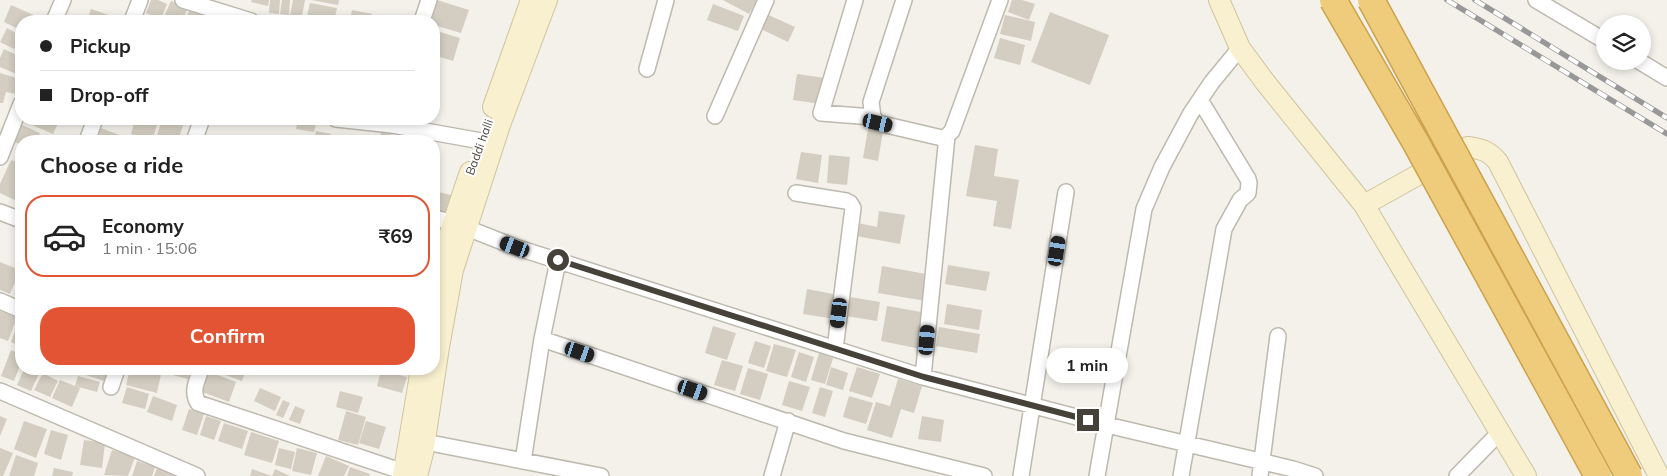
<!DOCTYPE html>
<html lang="en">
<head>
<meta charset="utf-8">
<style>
  :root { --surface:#fff; --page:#f6f6f6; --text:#222; --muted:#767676; --line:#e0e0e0; --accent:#e25433 }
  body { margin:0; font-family:Mulish,sans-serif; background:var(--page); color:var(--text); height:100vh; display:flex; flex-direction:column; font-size:19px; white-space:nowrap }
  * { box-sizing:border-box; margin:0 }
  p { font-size:16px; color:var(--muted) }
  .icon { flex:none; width:28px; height:28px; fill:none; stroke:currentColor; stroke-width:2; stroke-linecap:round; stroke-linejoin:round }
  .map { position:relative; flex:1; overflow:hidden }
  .details { position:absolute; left:15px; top:135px; width:425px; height:240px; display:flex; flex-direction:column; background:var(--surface); border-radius:20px; box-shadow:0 2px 8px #0003 }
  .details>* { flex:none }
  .hud { position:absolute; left:15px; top:15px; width:425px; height:110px; border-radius:20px; box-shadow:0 2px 8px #0003; display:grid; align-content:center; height:110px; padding:0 25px; background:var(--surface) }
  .buttons { position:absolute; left:1596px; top:15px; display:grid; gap:10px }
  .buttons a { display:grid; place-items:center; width:55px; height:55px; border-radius:50%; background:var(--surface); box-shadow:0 2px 8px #0003; font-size:25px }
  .end { position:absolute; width:22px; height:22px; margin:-11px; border:6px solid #474239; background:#fff; box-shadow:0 0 0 2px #fff }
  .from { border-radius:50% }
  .bubble { position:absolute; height:35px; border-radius:18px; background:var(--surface); box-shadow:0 2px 8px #0003; font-size:16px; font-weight:700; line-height:35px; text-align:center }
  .car { position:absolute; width:15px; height:30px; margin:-15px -8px; border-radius:6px; box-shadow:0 0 4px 1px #0007; background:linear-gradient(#222 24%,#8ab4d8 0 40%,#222 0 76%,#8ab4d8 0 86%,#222 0) }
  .hud b { display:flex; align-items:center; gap:18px; height:48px; font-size:19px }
  .hud b+b { border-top:1px solid var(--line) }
  .hud i { width:12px; height:12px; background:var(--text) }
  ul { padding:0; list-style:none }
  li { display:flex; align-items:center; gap:15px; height:82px; margin:0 10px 8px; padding:0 15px; border:2px solid transparent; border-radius:20px }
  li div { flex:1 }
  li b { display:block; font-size:19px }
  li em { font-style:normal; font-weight:700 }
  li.current { border-color:var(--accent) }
  li>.icon { width:45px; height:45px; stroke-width:1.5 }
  h2 { padding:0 25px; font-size:22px; line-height:60px }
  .action { display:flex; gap:10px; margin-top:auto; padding:10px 25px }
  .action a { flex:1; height:58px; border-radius:20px; background:var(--accent); color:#fff; font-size:20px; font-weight:700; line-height:58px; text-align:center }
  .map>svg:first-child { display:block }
</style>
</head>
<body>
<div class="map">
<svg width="1667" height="476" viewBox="0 0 1667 476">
  <rect width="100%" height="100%" fill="#f3f1ea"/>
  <path fill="#d4cdc1" d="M151,0H158L167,4L161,19L146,13Z
    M252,0H269L268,6L251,2Z
    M270,0H280L279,14L269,13Z
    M282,0H290L289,15L280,14Z
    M293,0H305L301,21H289Z
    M311,0H339L338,5Z
    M431,0H437L469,10L461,33L434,25V21H424Z
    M723,0H757L749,14Z
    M1012,0H1022L1035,4L1029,20L1008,12Z
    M171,1L188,8L182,21H162Z
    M310,3L337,8L334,21H306Z
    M713,4L744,16L738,31L707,20Z
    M11,5L38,17L36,21H21V30L4,22Z
    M191,6L206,12L202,21H185Z
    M91,9L120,19L119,21H87Z
    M352,10L372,14L371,21H350Z
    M1050,12L1109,35L1090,85L1031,62Z
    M764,13L795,27L788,42L757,27Z
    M211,15L226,21H208Z
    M1005,15L1035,22L1031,41L1000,34Z
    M375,16L389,18L388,21H374Z
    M7,28L21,36L14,49L0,42Z
    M434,30L460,38L453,61L434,55Z
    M1000,38L1025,45L1020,65L994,58Z
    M4,49L21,57V76L0,67V58Z
    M0,73L20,79L16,94L6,92L3,103H0Z
    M797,74L825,78L821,104L793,100Z
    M26,119H54L59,121L53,134L25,122Z
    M67,119H86L84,124Z
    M135,119H159L152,140L131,134Z
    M162,119H185L178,141H163L156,139Z
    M298,119L317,120L314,132L296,129Z
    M20,124L40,133L36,141H21V145L13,141Z
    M101,128L135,141H97Z
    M868,129L883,131L878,161L863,158Z
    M316,131L331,134L329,141H314Z
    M381,132L394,135L392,141H379Z
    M333,135L342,137L341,141H331Z
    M975,145L998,149L994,176L1019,180L1011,229L993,226L997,201L966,196Z
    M801,152L822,155L818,183L796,179Z
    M829,155L850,157L847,185L827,183Z
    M11,160L21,164V203L0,193V184Z
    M434,191L451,195L446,214L434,210Z
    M879,211L905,215L900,244L856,236L858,223L877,227Z
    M434,221L440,223L435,247H434Z
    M0,262L20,270L10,294L0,290Z
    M948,265L990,272L986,291L945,284Z
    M882,266L931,275L926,301L878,293Z
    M21,277V297L14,294Z
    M807,289L839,295L835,319L803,314Z
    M850,297L880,302L877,321L846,316Z
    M947,304L982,310L979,330L944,324Z
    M887,306L927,313L921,349L881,341Z
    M0,311L17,317L8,341L0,338Z
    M19,320L21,321V346L11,342Z
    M713,326L736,333L727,360L705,353Z
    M939,327L980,334L977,353L936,346Z
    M755,341L771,346L764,368L748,363Z
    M774,344L796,350L787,377L766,371Z
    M11,350L21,354V363L14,381L1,376Z
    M799,352L814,357L806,382L791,377Z
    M819,353L833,358L825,384L811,380Z
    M722,360L743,366L735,391L714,385Z
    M831,367L848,373L843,390L826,385Z
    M857,367L880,374L872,398L849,391Z
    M748,368L768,374L760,400L740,394Z
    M24,369H41L31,391L17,385Z
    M85,369H109L104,381L83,374Z
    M130,369H141L161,374L157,393L126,385Z
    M159,369H191L188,379L158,371Z
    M209,369H246L242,381Z
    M386,369H404L402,375L396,374L407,377L402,393L377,386L381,371L386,372Z
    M205,370L236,382L229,402L197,390Z
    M43,373L58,381L50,397L34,390Z
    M78,376L100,382L97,392L75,386Z
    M898,379L922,386L914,413L901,409L892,438L867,430L876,402L890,406Z
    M60,380L80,388L72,407L52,398Z
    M789,381L810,387L802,411L782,405Z
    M127,387L149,394L145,409L122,403Z
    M820,387L833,391L825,417L812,413Z
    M260,388L281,397L275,411L254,401Z
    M340,391L363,397L358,413L336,407Z
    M153,396L177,405L172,421L147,412Z
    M849,396L873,403L866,424L843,417Z
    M283,400L290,403L283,418L276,415Z
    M295,406L305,410L300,424L289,420Z
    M189,409L204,414L197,435L182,430Z
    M346,411L366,417L358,445L338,440Z
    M0,416L7,419L0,436Z
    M206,416L221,421L214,440L200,435Z
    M922,416L944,420L941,442L918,439Z
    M24,421L47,429L36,458L14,449Z
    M366,421L386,427L379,449L359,443Z
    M224,423L248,431L242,449L218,441Z
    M51,430L68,435L61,460L44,454Z
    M251,432L279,441L272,463L244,455Z
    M84,440L105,443L102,468L80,465Z
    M0,448L13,453L3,476H0Z
    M279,448L295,452L291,469L275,465Z
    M297,448L317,453L311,475L292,471Z
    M112,450L135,457L128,476L104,475Z
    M16,455L38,463L34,476H9Z
    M326,456L349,466L344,476H318Z
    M137,461L155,467L152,476H132Z
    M350,467L370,474L369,476H347Z
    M54,468L73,472L72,476H52Z
    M157,468L176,475L175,476H154Z
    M252,469L272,476H250Z
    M275,469L290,476H272Z"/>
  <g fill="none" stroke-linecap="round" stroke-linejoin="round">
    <defs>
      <path id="street" d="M183,0L251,21
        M855,0L821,113L873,117
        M904,0L871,102L873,117L878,123L942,138L947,136L952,131L1000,0
        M1536,0L1605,41
        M54,21L63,0
        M132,21L140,0
        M422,21L429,0
        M1639,61L1667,78
        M647,69L666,0
        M715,116L766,0
        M336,119L392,125L481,141
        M87,141L95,119
        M194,141L202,119
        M0,157L21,104
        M796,193L846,201L850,203L853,208L835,349
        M0,212L21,220
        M434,218L452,222L515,247L923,377L1107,425L1293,469L1315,476
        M0,301L21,310
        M542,339L844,441L984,476
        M201,369C197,381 191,391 198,403L404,472
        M923,377L947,136
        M111,387L117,369
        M0,391L197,476
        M425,442L601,476
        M523,461L542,339L558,261
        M772,476L788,421
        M1021,476L1066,192
        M1097,476L1144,209L1162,167L1191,113L1212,82L1240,48
        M1181,476L1224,229L1240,200L1248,193L1249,183L1248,179L1200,100
        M1260,476L1278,336
        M1457,476L1499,433"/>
      <path id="secondary" d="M1219,0L1240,48L1265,82L1364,205L1526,476
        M493,107L531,0
        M1364,205L1468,147C1482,149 1489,151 1498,162L1659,476
        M434,297C442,254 456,213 470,172
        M403,476L421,369
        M417,476L423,453L439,347L453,270L500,125L547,0"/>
    </defs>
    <use href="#street" stroke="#beb9ae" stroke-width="18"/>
    <use href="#secondary" stroke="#cec49f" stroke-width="22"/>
    <use href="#street" stroke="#fff" stroke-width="15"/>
    <use href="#secondary" stroke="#f9f0cf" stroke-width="20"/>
    <defs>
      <path id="rail" d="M1447,0L1667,134
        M1475,0L1667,118"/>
    </defs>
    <use href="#rail" stroke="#989898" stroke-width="5.5"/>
    <use href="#rail" stroke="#fff" stroke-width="4" stroke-dasharray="11" stroke-linecap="butt"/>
    <defs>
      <path id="highway-bridge" d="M1333,0L1416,143L1598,476
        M1371,0L1629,476"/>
    </defs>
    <use href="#highway-bridge" stroke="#cca24c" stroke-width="29" stroke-linecap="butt"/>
    <use href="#highway-bridge" stroke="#eecc7b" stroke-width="26"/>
  </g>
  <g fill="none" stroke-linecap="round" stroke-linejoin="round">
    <path stroke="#474239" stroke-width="6" d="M558,260L924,377L1088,420"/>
  </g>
  <g text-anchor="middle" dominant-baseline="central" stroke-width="4" stroke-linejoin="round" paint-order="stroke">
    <g font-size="12" fill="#474239" stroke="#fff">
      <text transform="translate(479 147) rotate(-70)">Baddi halli</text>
    </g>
  </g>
</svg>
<div class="buttons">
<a><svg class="icon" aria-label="layers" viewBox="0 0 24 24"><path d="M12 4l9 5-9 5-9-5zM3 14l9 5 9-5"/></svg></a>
</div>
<i class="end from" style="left:558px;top:260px"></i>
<i class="end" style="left:1088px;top:420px"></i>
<div class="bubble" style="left:1046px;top:348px;width:82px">1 min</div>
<i class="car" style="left:878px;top:123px;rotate:103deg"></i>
<i class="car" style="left:515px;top:247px;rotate:291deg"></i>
<i class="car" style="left:1057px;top:251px;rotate:9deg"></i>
<i class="car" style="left:839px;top:313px;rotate:187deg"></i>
<i class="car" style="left:927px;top:340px;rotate:5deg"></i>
<i class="car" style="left:580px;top:352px;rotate:109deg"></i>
<i class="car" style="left:693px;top:390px;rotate:109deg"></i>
<div class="hud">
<b><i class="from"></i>Pickup</b>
<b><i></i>Drop-off</b>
</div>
<section class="details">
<h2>Choose a ride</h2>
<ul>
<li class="current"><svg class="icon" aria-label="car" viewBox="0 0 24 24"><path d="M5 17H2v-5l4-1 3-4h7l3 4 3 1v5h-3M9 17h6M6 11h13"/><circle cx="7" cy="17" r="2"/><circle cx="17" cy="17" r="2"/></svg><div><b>Economy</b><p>1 min · 15:06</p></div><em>₹69</em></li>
</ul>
<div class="action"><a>Confirm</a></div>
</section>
</div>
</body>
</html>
